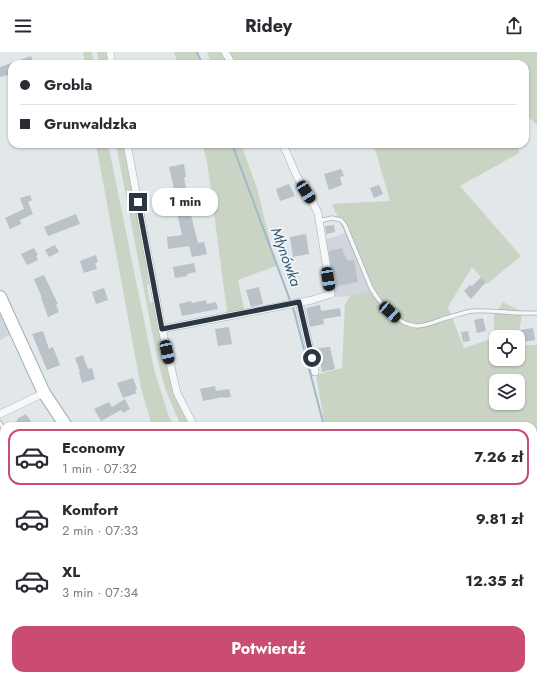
<!DOCTYPE html>
<html lang="pl">
<head>
<meta charset="utf-8">
<style>
  :root { --surface:#fff; --page:#f2f2f3; --text:#2b2b33; --muted:#7c7c81; --line:#e1e1e2; --accent:#cb4c71 }
  body { margin:0; font-family:Jost,sans-serif; background:var(--page); color:var(--text); height:100vh; display:flex; flex-direction:column; font-size:15px; white-space:nowrap }
  * { box-sizing:border-box; margin:0 }
  p { font-size:13px; color:var(--muted) }
  .icon { flex:none; width:22px; height:22px; fill:none; stroke:currentColor; stroke-width:2; stroke-linecap:round; stroke-linejoin:round }
  .map { position:relative; flex:1; overflow:hidden }
  .sheet { position:absolute; left:0px; top:370px; width:537px; height:258px; display:flex; flex-direction:column; background:var(--surface); border-radius:12px 12px 0 0; box-shadow:0 1px 3px #0004 }
  .sheet>* { flex:none }
  .hud { position:absolute; left:8px; top:8px; width:521px; height:88px; border-radius:12px; box-shadow:0 1px 3px #0004; display:grid; align-content:center; height:88px; padding:0 12px; background:var(--surface) }
  .tools { position:absolute; left:489px; top:278px; display:grid; gap:8px }
  .tools a { display:grid; place-items:center; width:36px; height:36px; border-radius:8px; background:var(--surface); box-shadow:0 1px 3px #0004; font-size:20px }
  .end { position:absolute; width:18px; height:18px; margin:-9px; border:5px solid #2b3742; background:#fff; box-shadow:0 0 0 2px #fff }
  .from { border-radius:50% }
  .bubble { position:absolute; height:28px; border-radius:12px; background:var(--surface); box-shadow:0 1px 3px #0004; font-size:13px; font-weight:700; line-height:28px; text-align:center }
  .car { position:absolute; width:12px; height:24px; margin:-12px -6px; border-radius:5px; box-shadow:0 0 3px 1px #0007; background:linear-gradient(#222 24%,#8ab4d8 0 40%,#222 0 76%,#8ab4d8 0 86%,#222 0) }
  .hud b { display:flex; align-items:center; gap:14px; height:38px; font-size:15px }
  .hud b+b { border-top:1px solid var(--line) }
  .hud i { width:10px; height:10px; background:var(--text) }
  ul { padding:7px 0 0; list-style:none }
  li { display:flex; align-items:center; gap:12px; height:56px; margin:0 8px 6px; padding:0 4px; border:2px solid transparent; border-radius:12px }
  li div { flex:1 }
  li b { display:block; font-size:15px }
  li em { font-style:normal; font-weight:700 }
  li.selected { border-color:var(--accent) }
  li>.icon { width:36px; height:36px; stroke-width:1.5 }
  .cta { display:flex; gap:8px; margin-top:auto; padding:8px 12px }
  .cta a { flex:1; height:46px; border-radius:12px; background:var(--accent); color:#fff; font-size:16px; font-weight:700; line-height:46px; text-align:center }
  header { display:flex; justify-content:space-between; align-items:center; height:52px; padding:0 12px; background:var(--surface); font-size:18px; font-weight:700 }
  .map>svg:first-child { display:block }
</style>
</head>
<body>
<header><svg class="icon" aria-label="menu" viewBox="0 0 24 24"><path d="M4 6h16M4 12h16M4 18h16"/></svg>Ridey<svg class="icon" aria-label="share" viewBox="0 0 24 24"><path d="M12 15V3M7 8l5-5 5 5M5 13v7h14v-7"/></svg></header>
<div class="map">
<svg width="537" height="628" viewBox="0 0 537 628">
  <rect width="100%" height="100%" fill="#e2e7ea"/>
  <path fill="#d1d6dc" d="M345,181L371,238L350,244L333,245L324,188Z
    M0,252L14,281L0,288Z"/>
  <path fill="#cad4c4" fill-rule="evenodd" d="M83,0H92L94,12H85Z
    M97,0H107L109,12H99Z
    M174,0H196L200,12H178Z
    M207,0H223L230,12H211Z
    M225,0H537V73L525,62V12H232Z
    M96,92H108L154,317L168,362L174,374H152L141,336Z
    M116,92H124L149,221H147L149,231L147,234L150,251L155,250L164,304L174,343L190,374H181L166,339L157,306Z
    M202,92H241L257,136L276,214L238,228L245,261L212,268L227,259L207,109Z
    M372,92H518L519,101L460,134L521,204L487,232L472,215L448,255L464,296L494,286V263L503,250L522,260L518,291V285H496V307H518V293H537V589L533,594V374H325L316,323L342,316L345,252L350,244L370,238L332,152L390,149L376,100ZM496,329H518V351H496Z
    M0,522L4,528V558L0,556Z
    M30,624H83L86,625L88,624H113L115,628H32Z
    M254,624H304L295,628H253Z
    M370,624H409L406,628H370Z"/>
  <path fill="#9fb9c9" d="M0,556L4,558V624H30L32,628H0Z"/>
  <g fill="none" stroke-linecap="round" stroke-linejoin="round">
    <path stroke="#9fb9c9" stroke-width="2" d="M197,0L202,12
      M232,92L294,259L324,374
      M374,628V624"/>
  </g>
  <path fill="#bac1c7" d="M31,4L34,12H12V22L0,25V15Z
    M184,112L186,125H184L188,148L175,150L173,137H174L169,115Z
    M341,117L344,124L340,125L342,133L329,138L324,122Z
    M289,132L295,144L280,149L276,137Z
    M379,133L383,142L374,146L370,136Z
    M30,143L32,148L28,150L33,162L20,168L21,172L10,177L5,166L24,157L20,146Z
    M190,159L198,191L204,190L207,202L192,205L189,194L168,197L167,185L182,183L177,161Z
    M76,162L80,172L48,184L44,175Z
    M334,173L335,180L326,182L325,174Z
    M306,182L309,202L293,205L290,185Z
    M55,193L59,200L49,205L45,198Z
    M34,196L38,203L36,204L38,208L27,213L21,202Z
    M342,196L347,209L354,208L358,230L337,234L334,219L332,220L329,199Z
    M96,203L98,210L95,211L97,217L84,221L80,209Z
    M194,211L196,220L187,222V224L175,226L173,215Z
    M44,223L58,252L56,253L59,260L48,265L41,246H42L34,227Z
    M481,225L486,230L471,247L464,239L470,233L472,234Z
    M259,235L263,252L251,255L246,238Z
    M104,236L108,248L96,252L92,240Z
    M206,248L207,252L216,250L218,257L182,264L179,252L191,249L192,251Z
    M320,253L321,259L340,256L341,264L323,267L324,272L310,275L306,256Z
    M483,266L486,279L477,281L474,268Z
    M229,275L232,292L218,294L215,277Z
    M533,276L535,288L522,290L520,278Z
    M43,279L49,297L53,295L60,313L47,318L32,282Z
    M468,279L470,289L463,290L461,280Z
    M330,295L335,317L322,320L318,296Z
    M83,303L88,317L92,316L95,327L82,331L79,320H80L75,306Z
    M133,326L137,337L135,338L137,341L123,346L117,331Z
    M215,334L216,339L229,337L231,345L223,346V345L203,349L200,337Z
    M125,347L130,357L123,361L121,358L101,369L94,357L109,350L112,355Z
    M26,362L34,374H9L18,368L17,367Z"/>
  <g fill="none" stroke-linecap="round" stroke-linejoin="round">
    <defs>
      <path id="lane" d="M319,169L332,166L341,168L345,173L371,236C380,251 397,273 417,274C427,274 437,269 446,266C455,264 464,260 473,259C494,258 516,262 537,261
        M0,371L4,377"/>
      <path id="street" d="M110,0L112,12
        M225,0L232,12
        M127,92L162,277L177,341L194,374
        M299,250L315,320
        M162,277L312,248L331,242L318,161C313,149 305,139 299,128C292,116 290,105 282,92
        M0,362L44,341
        M486,624L492,628
        M368,628V624
        M408,628L410,624"/>
      <path id="primary" d="M0,245L44,341L66,374
        M234,624L237,628"/>
    </defs>
    <use href="#lane" stroke="#a7afb4" stroke-width="5"/>
    <use href="#street" stroke="#a7afb4" stroke-width="8"/>
    <use href="#primary" stroke="#a2adb6" stroke-width="14"/>
    <use href="#lane" stroke="#f5f7f9" stroke-width="3.5"/>
    <use href="#street" stroke="#f5f7f9" stroke-width="7"/>
    <use href="#primary" stroke="#fff" stroke-width="12"/>
  </g>
  <g fill="none" stroke-linecap="round" stroke-linejoin="round">
    <path stroke="#2b3742" stroke-width="5" d="M138,150L162,277L299,250L312,306"/>
  </g>
  <g text-anchor="middle" dominant-baseline="central" stroke-width="3.5" stroke-linejoin="round" paint-order="stroke">
    <g font-size="15" font-style="italic" fill="#365b75" stroke="#f2f5f8">
      <text transform="translate(286 205) rotate(70)">Młynówka</text>
    </g>
  </g>
</svg>
<div class="tools">
<a><svg class="icon" aria-label="locate" viewBox="0 0 24 24"><circle cx="12" cy="12" r="6"/><path d="M12 2v4M12 18v4M2 12h4M18 12h4"/></svg></a>
<a><svg class="icon" aria-label="layers" viewBox="0 0 24 24"><path d="M12 4l9 5-9 5-9-5zM3 14l9 5 9-5"/></svg></a>
</div>
<i class="end from" style="left:312px;top:306px"></i>
<i class="end" style="left:138px;top:150px"></i>
<div class="bubble" style="left:152px;top:136px;width:66px">1 min</div>
<i class="car" style="left:306px;top:140px;rotate:148deg"></i>
<i class="car" style="left:328px;top:227px;rotate:171deg"></i>
<i class="car" style="left:390px;top:260px;rotate:132deg"></i>
<i class="car" style="left:167px;top:300px;rotate:168deg"></i>
<div class="hud">
<b><i class="from"></i>Grobla</b>
<b><i></i>Grunwaldzka</b>
</div>
<section class="sheet">
<ul>
<li class="selected"><svg class="icon" aria-label="car" viewBox="0 0 24 24"><path d="M5 17H2v-5l4-1 3-4h7l3 4 3 1v5h-3M9 17h6M6 11h13"/><circle cx="7" cy="17" r="2"/><circle cx="17" cy="17" r="2"/></svg><div><b>Economy</b><p>1 min · 07:32</p></div><em>7.26 zł</em></li>
<li><svg class="icon" aria-label="car" viewBox="0 0 24 24"><path d="M5 17H2v-5l4-1 3-4h7l3 4 3 1v5h-3M9 17h6M6 11h13"/><circle cx="7" cy="17" r="2"/><circle cx="17" cy="17" r="2"/></svg><div><b>Komfort</b><p>2 min · 07:33</p></div><em>9.81 zł</em></li>
<li><svg class="icon" aria-label="car" viewBox="0 0 24 24"><path d="M5 17H2v-5l4-1 3-4h7l3 4 3 1v5h-3M9 17h6M6 11h13"/><circle cx="7" cy="17" r="2"/><circle cx="17" cy="17" r="2"/></svg><div><b>XL</b><p>3 min · 07:34</p></div><em>12.35 zł</em></li>
</ul>
<div class="cta"><a>Potwierdź</a></div>
</section>
</div>
</body>
</html>
